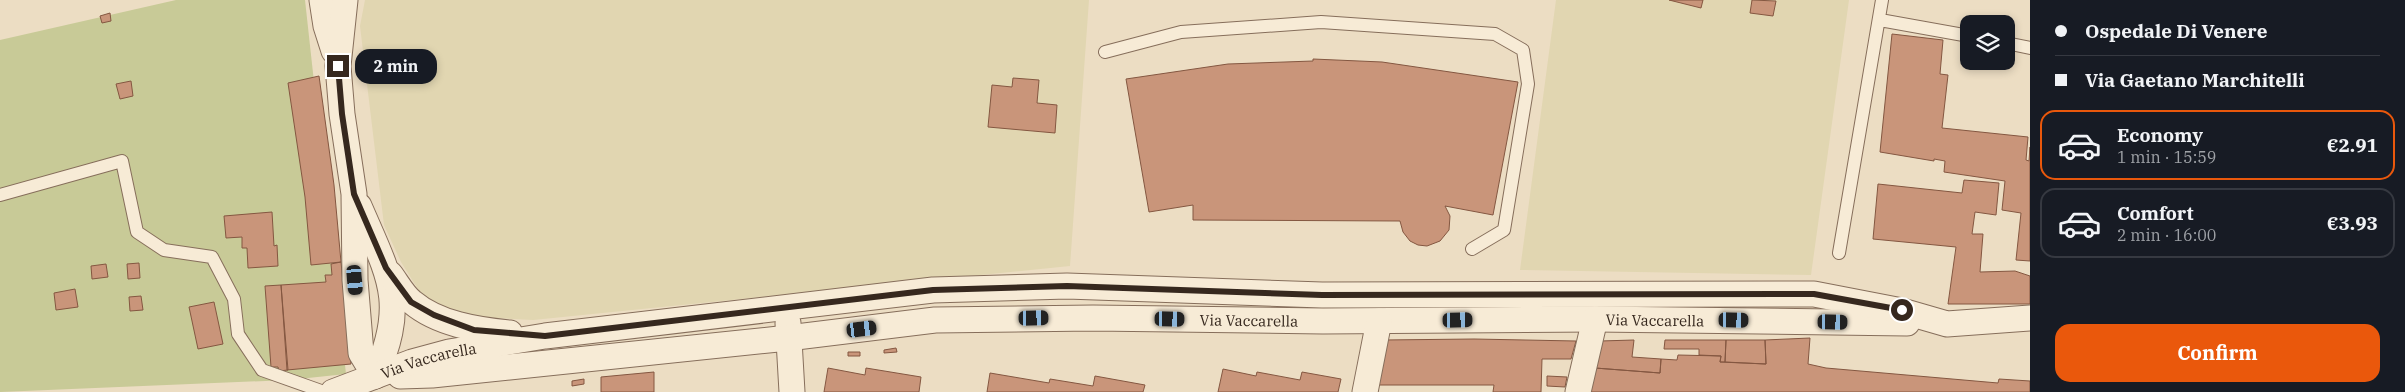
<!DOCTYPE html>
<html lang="en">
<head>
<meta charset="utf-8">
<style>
  :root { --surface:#171b24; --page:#20242c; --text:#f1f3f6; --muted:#9ea1a6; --line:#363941; --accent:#ea580c }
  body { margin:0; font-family:"IBM Plex Serif",serif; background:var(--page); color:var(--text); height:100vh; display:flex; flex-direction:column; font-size:19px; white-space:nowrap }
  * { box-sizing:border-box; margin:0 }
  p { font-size:16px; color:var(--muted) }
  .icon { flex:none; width:28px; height:28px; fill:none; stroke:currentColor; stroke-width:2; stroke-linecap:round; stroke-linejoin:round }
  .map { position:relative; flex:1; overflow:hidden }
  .sheet { display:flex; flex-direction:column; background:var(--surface); width:375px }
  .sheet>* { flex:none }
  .guide { display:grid; align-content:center; height:110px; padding:0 25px; background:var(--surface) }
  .buttons { position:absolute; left:1960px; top:15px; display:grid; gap:10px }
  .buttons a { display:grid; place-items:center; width:55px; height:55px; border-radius:10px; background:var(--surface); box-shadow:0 2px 8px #0003; font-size:25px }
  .end { position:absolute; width:22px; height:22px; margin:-11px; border:6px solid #36281e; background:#fff; box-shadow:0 0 0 2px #fff }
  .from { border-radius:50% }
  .bubble { position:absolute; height:35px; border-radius:15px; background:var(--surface); box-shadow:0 2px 8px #0003; font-size:16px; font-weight:800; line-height:35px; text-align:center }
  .car { position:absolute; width:15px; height:30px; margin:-15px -8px; border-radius:6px; box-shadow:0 0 4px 1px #0007; background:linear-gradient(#222 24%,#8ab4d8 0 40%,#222 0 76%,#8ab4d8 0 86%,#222 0) }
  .guide b { display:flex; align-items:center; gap:18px; height:48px; font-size:19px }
  .guide b+b { border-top:1px solid var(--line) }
  .guide i { width:12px; height:12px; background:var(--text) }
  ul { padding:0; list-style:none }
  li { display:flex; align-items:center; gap:15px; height:70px; margin:0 10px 8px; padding:0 15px; border:2px solid var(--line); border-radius:15px }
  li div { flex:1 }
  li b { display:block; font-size:19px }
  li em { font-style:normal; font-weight:800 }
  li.current { border-color:var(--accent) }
  li>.icon { width:45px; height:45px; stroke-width:1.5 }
  .action { display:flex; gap:10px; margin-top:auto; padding:10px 25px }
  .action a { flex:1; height:58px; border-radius:15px; background:var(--accent); color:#fff; font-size:20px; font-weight:800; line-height:58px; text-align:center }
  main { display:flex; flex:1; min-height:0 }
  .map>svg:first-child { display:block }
</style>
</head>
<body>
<main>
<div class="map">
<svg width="2030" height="392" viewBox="0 0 2030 392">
  <rect width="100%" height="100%" fill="#ecddc3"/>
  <path fill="#e1d6b1" d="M365,0H1089L1070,266L533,320L434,315L401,262L384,225L360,26Z
    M1556,0H1849L1811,275L1520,270Z"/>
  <path fill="#c8ca97" d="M176,0H305L346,374L289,380L0,392V40Z"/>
  <path fill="#c9957a" stroke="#845741" d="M1669,0H1703L1701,8Z
    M1752,0L1776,1L1773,16L1750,13Z
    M110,13L111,21L102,23L100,16Z
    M1892,34L1943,40L1940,74L1948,75L1942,128L2028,137L2026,160L2029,161L2030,147V261L2016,260L2021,213L2002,210L2005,181L1944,172L1945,161L1934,159V161L1880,152Z
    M1313,59L1382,62L1518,82L1493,215L1445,206L1450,216L1449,230L1440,241L1427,246L1418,245L1410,241L1403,232L1400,221L1193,220V205L1149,212L1126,79L1228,64L1313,61Z
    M319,76L334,185L341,262L311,265L305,197L288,83Z
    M1013,78L1039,80L1037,103L1057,105L1055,133L988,127L992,85L1012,87Z
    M131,81L133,96L120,99L116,84Z
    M1964,180L1999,183L1996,215L1975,212L1972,234H1983L1980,272L2015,271L2030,276V304H1948L1956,247L1873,239L1878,184L1962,193Z
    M272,212L274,246L277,245L278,266L248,268L247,248H242V237L226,238L224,216Z
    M341,262L351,364L287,370L281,285L326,282L325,275H332L331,264Z
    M139,263L140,278L128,279L127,264Z
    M106,264L108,277L92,279L91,266Z
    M281,285L288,370L279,371L278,367H271L265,286Z
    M75,289L78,307L56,310L54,293Z
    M141,296L143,310L130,311L129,297Z
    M214,302L223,344L198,349L189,307Z
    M1810,338L1808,364L1826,368L1998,383L1999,379L2030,381V392H1590L1595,368L1660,373L1661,359L1677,360L1678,355L1721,356L1720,362L1766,364L1765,340Z
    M1474,339L1576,341L1571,359H1542L1541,392H1493L1494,385H1379L1383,340Z
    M1634,340L1632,357L1661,359L1660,373L1595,368L1600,341Z
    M1665,340H1726L1725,362H1720L1721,356L1699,355V349H1664Z
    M1726,340H1765L1766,364L1725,362Z
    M896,348L897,352L884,353V350Z
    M848,352H860V356H848Z
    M828,368L865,375L866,368L921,377L919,392H824Z
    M1223,369L1256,376L1257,372L1300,380L1302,372L1341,379L1338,392H1218Z
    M654,372V392H601V377Z
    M990,373L1049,383L1050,379L1093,386L1095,376L1145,385L1143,392H987Z
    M1547,376L1567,377L1565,387L1547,386Z
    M584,379V384L572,386V381Z"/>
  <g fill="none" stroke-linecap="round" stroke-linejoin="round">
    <defs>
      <path id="lane" d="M1880,20L1969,36
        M2006,43L2030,48
        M1105,52L1181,32L1321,22L1495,34L1523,50L1528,84L1504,230L1472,249
        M0,195L122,161L137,232L164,250L212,257L234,299L238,334L262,370L324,392
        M1839,253L1882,0"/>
      <g id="street">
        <path d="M322,0L326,26L334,51"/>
        <path d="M345,0L338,66L342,114L354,194L355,280L361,353L375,376"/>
        <path d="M359,206C389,276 408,302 375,376"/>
        <path d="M390,274C397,283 403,295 412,302C438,324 477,330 510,333"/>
        <path d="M788,323L792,392"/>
        <path id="s1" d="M400,376L432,375L788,338L935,320L1093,318L1323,321L1595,319L1907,323"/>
        <path id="s2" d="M333,392L412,362L449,352L545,336L933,290L1067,286L1322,295L1814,294L1902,311L1947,324L2030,318"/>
        <path d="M1365,392L1379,321"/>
        <path d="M1578,392L1595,319"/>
      </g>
    </defs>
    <use href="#lane" stroke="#866e5b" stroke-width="14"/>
    <use href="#street" stroke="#866e5b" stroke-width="27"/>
    <use href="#lane" stroke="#f7ebd6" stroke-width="12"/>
    <use href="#street" stroke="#f7ebd6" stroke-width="25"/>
  </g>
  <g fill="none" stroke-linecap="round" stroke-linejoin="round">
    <path stroke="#36281e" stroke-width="6" d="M338,66L342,114L354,194L386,268L411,302L434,315L474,330L545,336L933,290L1067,286L1322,295L1814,294L1902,310"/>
  </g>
  <g text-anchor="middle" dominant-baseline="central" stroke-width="4" stroke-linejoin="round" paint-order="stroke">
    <g font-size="15" fill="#36281e" stroke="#f4e8d2">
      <text stroke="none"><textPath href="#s1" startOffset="852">Via Vaccarella</textPath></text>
      <text stroke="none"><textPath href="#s1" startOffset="1258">Via Vaccarella</textPath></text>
      <text stroke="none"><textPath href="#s2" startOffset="101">Via Vaccarella</textPath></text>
    </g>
  </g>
</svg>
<div class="buttons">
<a><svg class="icon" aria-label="layers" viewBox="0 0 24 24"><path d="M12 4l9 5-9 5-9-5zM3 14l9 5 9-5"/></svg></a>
</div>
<i class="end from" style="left:1902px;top:310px"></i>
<i class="end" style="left:338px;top:66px"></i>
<div class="bubble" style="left:355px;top:49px;width:82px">2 min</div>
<i class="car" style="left:355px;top:280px;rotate:175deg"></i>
<i class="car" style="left:1034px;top:318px;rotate:89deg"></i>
<i class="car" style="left:1170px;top:319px;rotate:91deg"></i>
<i class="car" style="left:1458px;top:320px;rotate:89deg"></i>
<i class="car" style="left:1734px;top:320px;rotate:91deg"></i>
<i class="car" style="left:1833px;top:322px;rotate:91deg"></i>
<i class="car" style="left:862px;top:329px;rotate:83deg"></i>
</div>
<section class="sheet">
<div class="guide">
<b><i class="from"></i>Ospedale Di Venere</b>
<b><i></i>Via Gaetano Marchitelli</b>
</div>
<ul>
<li class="current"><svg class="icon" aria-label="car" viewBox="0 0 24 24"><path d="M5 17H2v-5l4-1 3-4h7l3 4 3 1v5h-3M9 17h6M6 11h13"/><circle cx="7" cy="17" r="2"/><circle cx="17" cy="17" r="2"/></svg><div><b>Economy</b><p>1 min · 15:59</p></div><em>€2.91</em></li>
<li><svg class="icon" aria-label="car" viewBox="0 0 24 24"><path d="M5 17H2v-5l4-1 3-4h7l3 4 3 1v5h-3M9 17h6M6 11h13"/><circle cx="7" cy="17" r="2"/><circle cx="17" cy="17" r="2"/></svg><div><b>Comfort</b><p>2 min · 16:00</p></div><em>€3.93</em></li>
</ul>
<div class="action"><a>Confirm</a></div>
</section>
</main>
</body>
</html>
